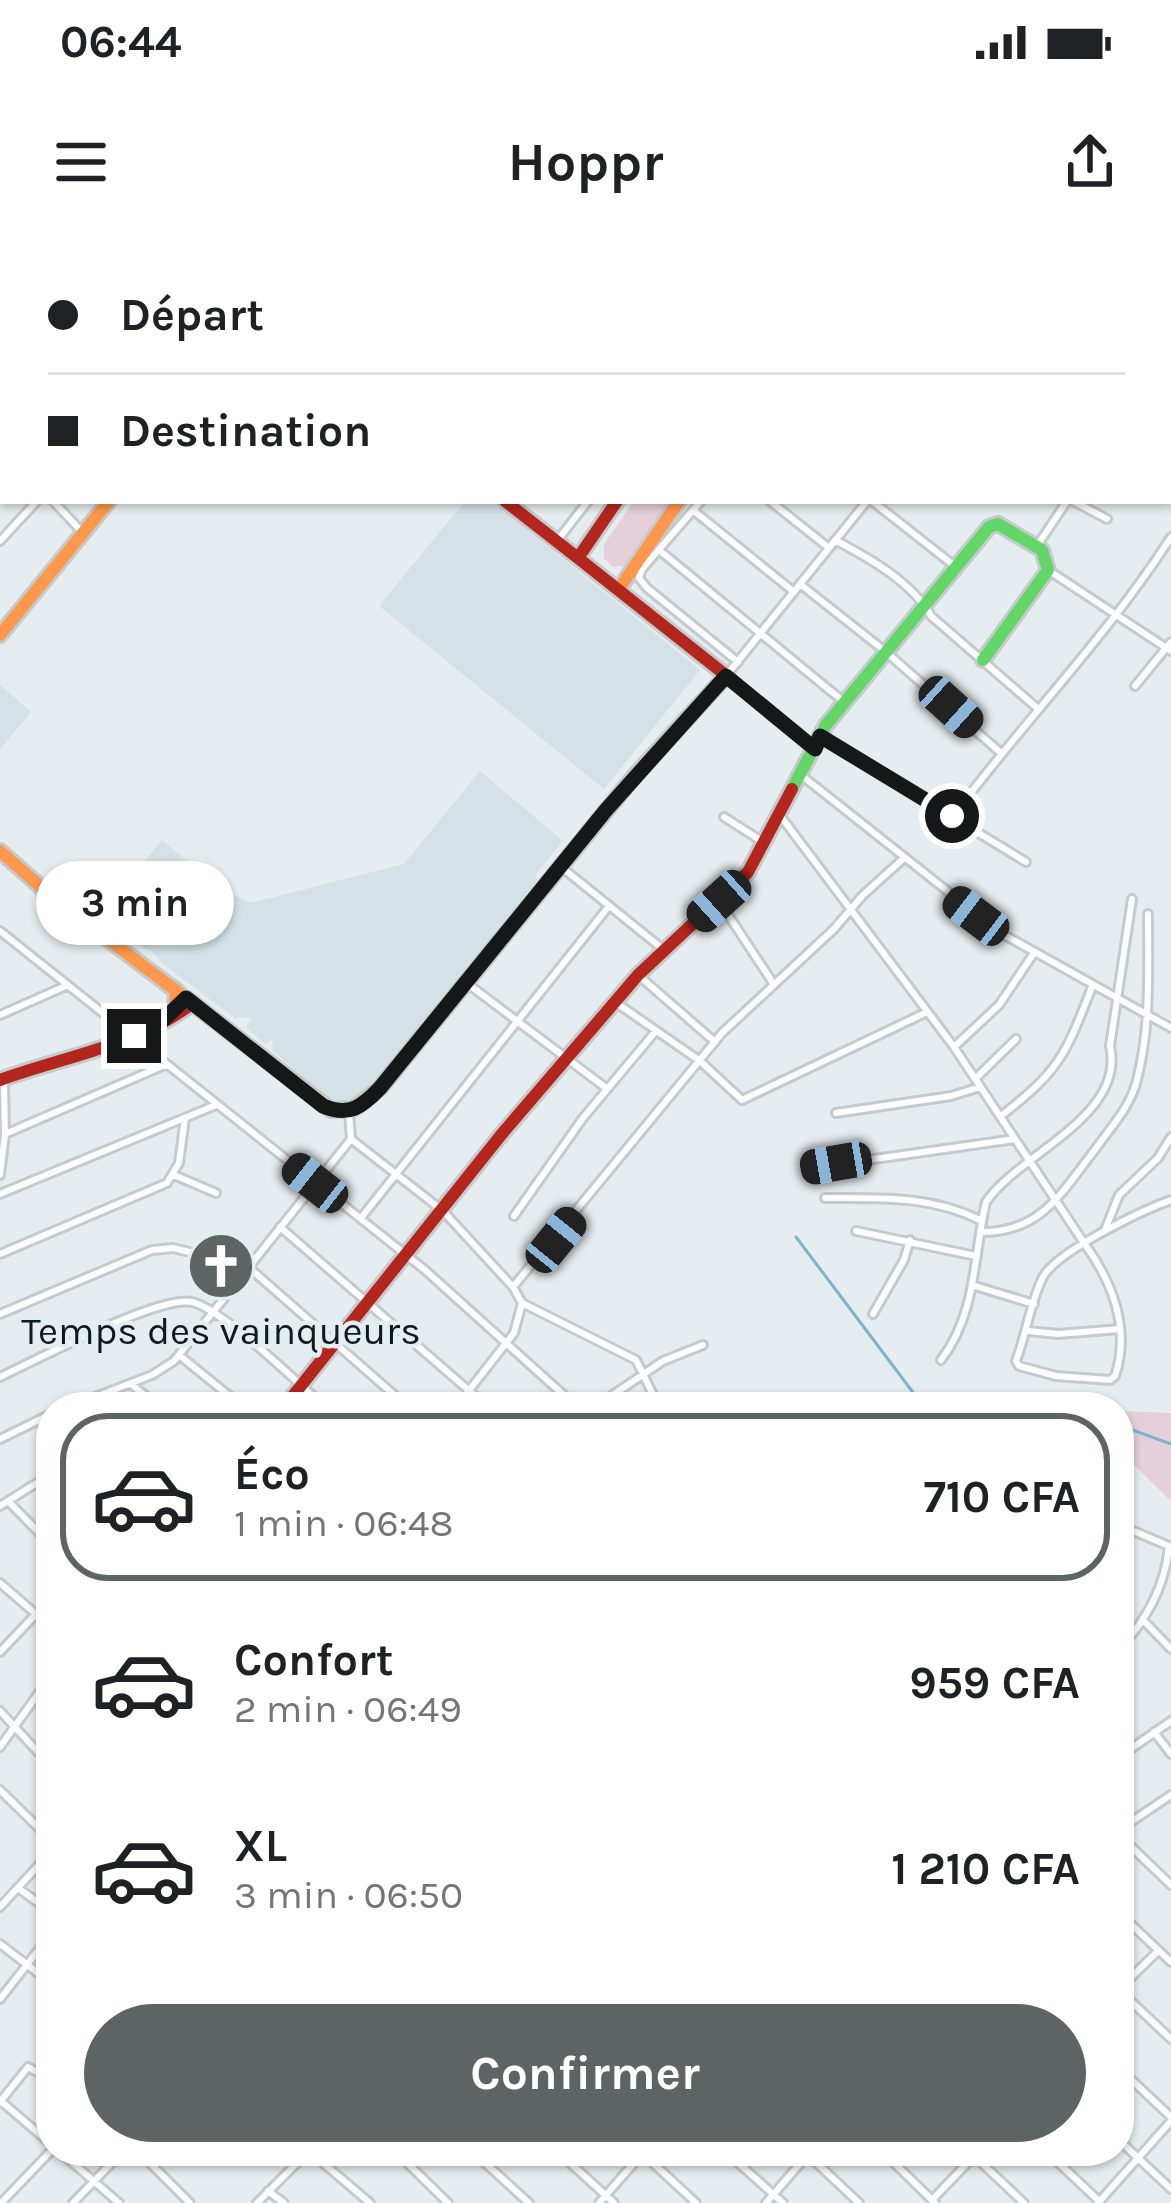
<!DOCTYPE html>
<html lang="fr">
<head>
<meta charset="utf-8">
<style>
  :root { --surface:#fff; --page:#f2f2f2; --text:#202124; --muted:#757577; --line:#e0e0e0; --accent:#5e6364 }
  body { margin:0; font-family:Karla,sans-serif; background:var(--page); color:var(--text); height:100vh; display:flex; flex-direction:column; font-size:45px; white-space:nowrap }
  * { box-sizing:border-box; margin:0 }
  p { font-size:39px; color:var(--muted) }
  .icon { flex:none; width:66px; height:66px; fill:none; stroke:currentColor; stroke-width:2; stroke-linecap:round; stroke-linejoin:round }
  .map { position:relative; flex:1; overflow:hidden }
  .panel { position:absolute; left:36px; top:1152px; width:1098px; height:774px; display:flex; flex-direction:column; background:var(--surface); border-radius:48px; box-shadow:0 3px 9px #0004 }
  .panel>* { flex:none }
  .guide { position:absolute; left:0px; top:0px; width:1173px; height:264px; box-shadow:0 3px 9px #0004; display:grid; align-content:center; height:264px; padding:0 48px; background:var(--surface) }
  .end { position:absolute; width:54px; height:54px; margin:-27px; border:15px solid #141819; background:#fff; box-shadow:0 0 0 6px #fff }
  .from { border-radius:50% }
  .bubble { position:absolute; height:84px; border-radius:42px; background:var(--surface); box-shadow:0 3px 9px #0004; font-size:39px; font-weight:700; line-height:84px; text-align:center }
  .car { position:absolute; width:36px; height:72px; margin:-36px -18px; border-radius:15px; box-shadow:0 0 9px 3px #0007; background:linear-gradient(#222 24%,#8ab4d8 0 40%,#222 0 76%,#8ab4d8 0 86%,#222 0) }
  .guide b { display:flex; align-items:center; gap:42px; height:114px; font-size:45px }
  .guide b+b { border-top:3px solid var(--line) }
  .guide i { width:30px; height:30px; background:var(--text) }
  ul { padding:21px 0 0; list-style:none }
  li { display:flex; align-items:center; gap:36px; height:168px; margin:0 24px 18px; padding:0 24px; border:6px solid transparent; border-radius:48px }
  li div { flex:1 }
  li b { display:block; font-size:45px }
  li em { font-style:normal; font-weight:700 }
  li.on { border-color:var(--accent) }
  li>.icon { width:108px; height:108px; stroke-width:1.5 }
  .cta { display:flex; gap:24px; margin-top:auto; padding:24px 48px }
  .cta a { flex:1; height:138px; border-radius:72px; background:var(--accent); color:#fff; font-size:48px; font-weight:700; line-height:138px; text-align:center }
  .status { display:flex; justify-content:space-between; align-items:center; height:84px; padding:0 60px; background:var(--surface); direction:ltr }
  .status svg { height:33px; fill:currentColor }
  header { display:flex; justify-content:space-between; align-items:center; height:156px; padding:0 48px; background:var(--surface); font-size:54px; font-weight:700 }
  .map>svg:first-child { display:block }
</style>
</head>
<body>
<div class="status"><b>06:44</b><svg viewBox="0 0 49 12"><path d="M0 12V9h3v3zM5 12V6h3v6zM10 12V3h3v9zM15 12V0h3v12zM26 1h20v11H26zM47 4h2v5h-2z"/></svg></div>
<header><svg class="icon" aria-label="menu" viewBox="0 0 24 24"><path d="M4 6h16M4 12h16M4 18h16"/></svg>Hoppr<svg class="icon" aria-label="share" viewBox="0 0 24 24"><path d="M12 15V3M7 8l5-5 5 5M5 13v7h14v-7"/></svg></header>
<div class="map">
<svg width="1171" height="1963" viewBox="0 0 1171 1963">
  <rect width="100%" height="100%" fill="#e6edf0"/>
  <path fill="#d4e1e6" d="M465,261H491L700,430L604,549L379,366Z
    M0,445L31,472L0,509Z
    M480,531L563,601L535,635L538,639L529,651L377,842L348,865L334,864L273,811L272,798L266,805L246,787L252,777L235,778L163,724L152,711L124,699L95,680L162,600L220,649L251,663L404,624Z"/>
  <path fill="#e5cfda" d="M634,261H672L626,326L613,327L604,318V304Z
    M1119,1171L1171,1173V1261L1131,1222L1119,1220Z"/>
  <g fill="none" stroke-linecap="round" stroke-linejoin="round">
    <path stroke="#7cb4cc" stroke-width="3" d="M796,997L924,1167
      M1119,1185L1171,1204"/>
    <defs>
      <path id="street" d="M183,0L187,3
        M1115,0L1120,3
        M32,3L34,0
        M100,3L102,0
        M164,3L166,0
        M230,3L232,0
        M421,3L424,0
        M492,3L494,0
        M561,3L563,0
        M628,3L630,0
        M689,3L691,0
        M753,3L755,0
        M836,3L837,0
        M905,3L907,0
        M967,3L969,0
        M1032,3L1033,0
        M1151,3L1153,0
        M1170,31H1171
        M0,58L3,53
        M1170,59L1171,57
        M0,155L3,151
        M0,229L3,226
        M53,261L83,293
        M701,261L642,329L639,338L647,348L738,422
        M770,261L829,308
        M872,261L956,327
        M1073,261L1107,279
        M694,271L794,352
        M835,300C869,318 912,342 931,376L1037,468
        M0,301L37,261
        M557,301L588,261
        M1037,306L1067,261
        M659,310L844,462
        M1048,330L1171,411
        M800,344L886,412L1001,513
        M1135,446L1171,402
        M820,496L1026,622
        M812,507L726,436L867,261
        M801,535L999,692L1171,788
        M779,574L954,807L1084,1003C1112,1041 1131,1089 1115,1136L1110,1140L1056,1136L1019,1126L1016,1121C1026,1095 1030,1064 1042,1039C1053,1013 1143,970 1171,960
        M953,576C1024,481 1107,397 1171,297
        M724,577L763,602
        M560,626L664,710
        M719,661L773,743
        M0,691L425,1030L577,1167
        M638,735L715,802
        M468,744L606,848
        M615,762L700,821L742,860L925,773
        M0,775L68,745
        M954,807L999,765L1034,713
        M975,839L1016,799
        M349,872L351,899L443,971L513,1047L522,1063L636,1120L659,1167
        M836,873L951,856L980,847
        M1001,876C1060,830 1065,816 1092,747
        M5,894L167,824
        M811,928L1015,899
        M0,935L5,894L4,842
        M174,935L216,953
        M0,954L216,865
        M825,958C879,958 930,955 980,980
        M514,976L583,878L655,792
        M361,978L609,666
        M280,987L488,1167
        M1105,990L1119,955L1158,918L1171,897
        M856,991L976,1016
        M980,992C1041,993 1061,953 1094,911C1110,888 1130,868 1137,840C1151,786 1148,729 1148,674
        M0,1014L167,943L179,923L185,878
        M975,1046L1034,1064
        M513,1047L722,793L834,689L863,655L903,619
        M0,1074L152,1010L173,1008L247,1026L408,1167
        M873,1074L904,1020L910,1000
        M1028,1091L1058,1094L1120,1089
        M179,1115L243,1167
        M941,1120C977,1073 973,1017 986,962C1018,914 1126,877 1110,806L1132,659
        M0,1137C36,1120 159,1055 192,1062C221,1068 299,1144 325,1167
        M131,1144L159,1167
        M69,1167L152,1135L174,1121L351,899
        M456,1167L514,1093L522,1063
        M595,1167L663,1121L703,1105
        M0,1199L51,1174
        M8,1261L51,1305
        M0,1266L51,1234
        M1119,1285L1169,1306C1165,1346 1147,1380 1119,1409
        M0,1343L51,1387
        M1143,1380L1171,1409
        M0,1412L36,1374
        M0,1471L51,1526
        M1154,1492L1171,1514
        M0,1507L51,1436
        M1119,1517L1171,1481
        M0,1550L51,1600
        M1119,1590L1171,1555
        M1119,1595L1171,1645
        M18,1648L51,1672
        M0,1667L51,1612
        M1119,1673L1171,1722
        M0,1704L51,1743
        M1119,1749L1158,1711
        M1119,1750L1171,1799
        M0,1759L51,1694
        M1119,1828L1171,1877
        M0,1862L28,1827L51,1840
        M2,1862L51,1904
        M1119,1900L1171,1949
        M59,1911L119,1963
        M138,1911L190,1963
        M309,1911L370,1963
        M395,1911L448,1963
        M472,1911L529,1963
        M557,1911L614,1963
        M640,1911L696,1963
        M725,1911L783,1963
        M804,1911L859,1963
        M882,1911L935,1963
        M969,1911L1024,1963
        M1046,1911L1100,1962
        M268,1951L284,1963
        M932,1960L979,1911
        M1,1963L51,1911
        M73,1963L123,1911
        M257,1963L309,1911
        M599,1963L642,1914
        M766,1963L811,1911
        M1098,1963L1171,1881"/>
      <path id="fast" d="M722,0L726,3
        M792,549L826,485L989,287L998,284L1042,310L1048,330L983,420"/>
      <path id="slow" d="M1170,215L1171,216
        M619,349L679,261
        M0,395L109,261
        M0,611L51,656L179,753
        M175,769L176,750
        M162,781L186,758L331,870L353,869L380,848L637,533L726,436L723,433"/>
      <path id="jam" d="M505,261L578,318
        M617,261L578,318L723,433
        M0,840C65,816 137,806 193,763
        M284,1167L501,895L638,735L748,632L792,549"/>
    </defs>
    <use href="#street" stroke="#c5cacc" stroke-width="12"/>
    <use href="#fast" stroke="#c5cacc" stroke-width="18"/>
    <use href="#slow" stroke="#c5cacc" stroke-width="18"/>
    <use href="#jam" stroke="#c5cacc" stroke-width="18"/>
    <use href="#street" stroke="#fbfcfd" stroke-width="6"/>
    <use href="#fast" stroke="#63d668" stroke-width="12"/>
    <use href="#slow" stroke="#ff974d" stroke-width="12"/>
    <use href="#jam" stroke="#b3261e" stroke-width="12"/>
  </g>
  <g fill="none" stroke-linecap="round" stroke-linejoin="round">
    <path stroke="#141819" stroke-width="15" d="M134,796L161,782L186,758L323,866C349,877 362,867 380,848L606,570L726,436L815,509L820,496L952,576"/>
  </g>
  <defs>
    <symbol id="church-disc" viewBox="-11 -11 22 22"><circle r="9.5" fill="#5e6364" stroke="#e3eef3"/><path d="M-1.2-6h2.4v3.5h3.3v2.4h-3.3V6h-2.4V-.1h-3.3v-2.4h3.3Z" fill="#fff"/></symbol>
  </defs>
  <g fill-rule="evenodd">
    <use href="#church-disc" x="183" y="988" width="76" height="76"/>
  </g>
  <g text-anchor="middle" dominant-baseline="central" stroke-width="9" stroke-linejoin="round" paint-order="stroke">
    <g font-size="39" fill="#141819" stroke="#e3eef3">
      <text x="221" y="1091">Temps des vainqueurs</text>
    </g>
  </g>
</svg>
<i class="end from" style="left:952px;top:576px"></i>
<i class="end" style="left:134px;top:796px"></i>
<div class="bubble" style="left:36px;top:621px;width:198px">3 min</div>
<i class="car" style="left:951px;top:467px;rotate:132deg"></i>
<i class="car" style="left:719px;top:661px;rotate:228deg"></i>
<i class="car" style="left:976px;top:676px;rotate:307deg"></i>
<i class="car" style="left:836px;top:923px;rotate:260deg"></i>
<i class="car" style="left:315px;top:943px;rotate:308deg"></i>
<i class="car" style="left:556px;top:1000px;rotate:39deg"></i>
<div class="guide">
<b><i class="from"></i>Départ</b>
<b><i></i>Destination</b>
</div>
<section class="panel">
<ul>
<li class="on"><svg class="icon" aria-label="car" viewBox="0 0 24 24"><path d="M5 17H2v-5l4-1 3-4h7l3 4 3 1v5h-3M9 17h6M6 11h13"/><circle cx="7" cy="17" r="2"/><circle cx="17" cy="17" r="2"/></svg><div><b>Éco</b><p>1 min · 06:48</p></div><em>710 CFA</em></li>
<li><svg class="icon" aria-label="car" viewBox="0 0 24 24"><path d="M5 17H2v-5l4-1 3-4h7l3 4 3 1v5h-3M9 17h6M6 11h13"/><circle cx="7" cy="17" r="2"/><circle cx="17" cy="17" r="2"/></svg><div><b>Confort</b><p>2 min · 06:49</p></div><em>959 CFA</em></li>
<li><svg class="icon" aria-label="car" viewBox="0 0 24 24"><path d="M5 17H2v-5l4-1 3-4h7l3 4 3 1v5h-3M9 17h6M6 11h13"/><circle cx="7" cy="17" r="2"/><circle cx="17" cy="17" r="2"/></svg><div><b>XL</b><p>3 min · 06:50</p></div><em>1 210 CFA</em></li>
</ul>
<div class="cta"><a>Confirmer</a></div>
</section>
</div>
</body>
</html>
